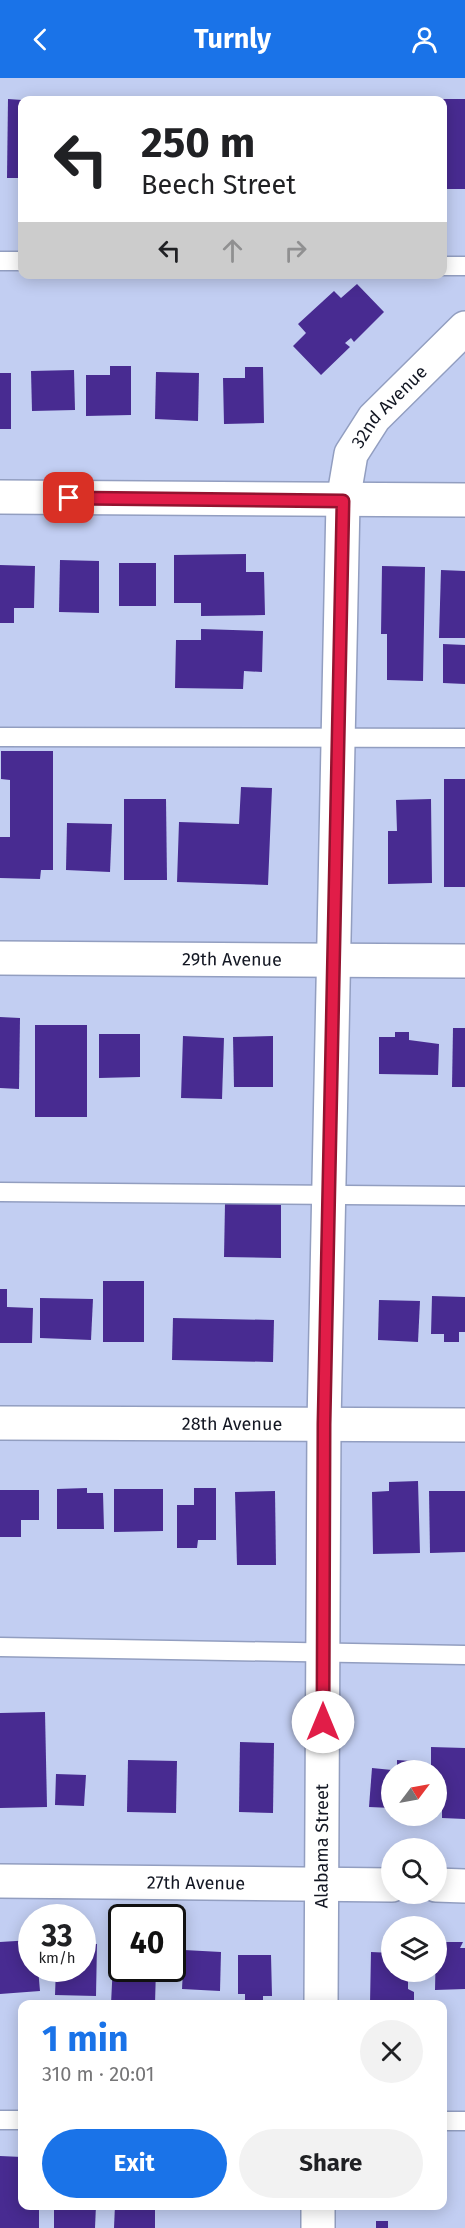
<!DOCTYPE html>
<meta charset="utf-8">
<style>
:root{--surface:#fff;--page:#f2f2f2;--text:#202124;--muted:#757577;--accent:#1a73e8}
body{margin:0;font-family:"Fira Sans",sans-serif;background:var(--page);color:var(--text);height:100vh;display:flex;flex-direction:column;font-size:22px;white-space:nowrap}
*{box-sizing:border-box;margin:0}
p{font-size:20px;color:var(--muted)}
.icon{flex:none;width:33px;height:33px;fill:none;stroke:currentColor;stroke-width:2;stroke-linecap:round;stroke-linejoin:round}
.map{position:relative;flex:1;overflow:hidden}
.sheet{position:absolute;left:18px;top:1922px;width:429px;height:210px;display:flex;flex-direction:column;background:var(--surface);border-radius:12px;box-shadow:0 3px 15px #0003}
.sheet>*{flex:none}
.guide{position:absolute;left:18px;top:18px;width:429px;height:183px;border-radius:12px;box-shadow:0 3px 15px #0003;background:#fff;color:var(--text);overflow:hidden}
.needle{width:39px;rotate:58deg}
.buttons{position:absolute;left:381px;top:1682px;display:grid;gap:12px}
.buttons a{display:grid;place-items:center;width:66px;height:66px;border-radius:50%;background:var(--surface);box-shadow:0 3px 15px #0003;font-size:30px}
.speed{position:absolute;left:18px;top:1826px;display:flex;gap:12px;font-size:30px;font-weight:700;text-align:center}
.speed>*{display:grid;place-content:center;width:78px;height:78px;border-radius:50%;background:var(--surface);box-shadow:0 3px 15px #0003;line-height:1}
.speed small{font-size:15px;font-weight:400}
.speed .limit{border:3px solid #111;border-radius:9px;background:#fff;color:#111}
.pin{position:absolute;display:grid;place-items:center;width:51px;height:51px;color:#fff;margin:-26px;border-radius:12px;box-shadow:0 3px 9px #0006}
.me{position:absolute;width:66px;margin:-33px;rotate:0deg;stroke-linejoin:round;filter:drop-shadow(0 0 4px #0008)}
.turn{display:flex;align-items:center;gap:21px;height:126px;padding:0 24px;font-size:27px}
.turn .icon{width:78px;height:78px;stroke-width:2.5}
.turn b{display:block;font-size:42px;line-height:51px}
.lanes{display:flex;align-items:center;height:57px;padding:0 24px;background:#0003;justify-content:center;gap:30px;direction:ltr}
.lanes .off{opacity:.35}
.round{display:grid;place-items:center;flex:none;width:63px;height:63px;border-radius:32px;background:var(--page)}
.overview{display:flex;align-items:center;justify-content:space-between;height:102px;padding:0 24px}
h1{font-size:36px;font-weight:700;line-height:45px;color:var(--accent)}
.primary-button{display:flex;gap:12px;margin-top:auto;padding:12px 24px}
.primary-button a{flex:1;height:69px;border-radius:36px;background:var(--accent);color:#fff;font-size:24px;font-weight:700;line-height:69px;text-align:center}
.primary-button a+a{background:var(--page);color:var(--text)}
header{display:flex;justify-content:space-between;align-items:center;height:78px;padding:0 24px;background:var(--accent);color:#fff;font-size:27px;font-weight:700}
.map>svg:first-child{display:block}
.building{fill:#482b91}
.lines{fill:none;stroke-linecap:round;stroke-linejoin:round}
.lane-casing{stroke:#929ec0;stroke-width:21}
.street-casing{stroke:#929ec0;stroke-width:36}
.secondary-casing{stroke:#929ec0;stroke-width:36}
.lane{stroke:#fff;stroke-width:18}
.street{stroke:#fff;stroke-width:33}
.secondary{stroke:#fff;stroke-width:33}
.route-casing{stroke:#92132f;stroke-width:15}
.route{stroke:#e11d48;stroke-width:10}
.labels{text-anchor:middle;stroke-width:6;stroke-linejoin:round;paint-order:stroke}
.street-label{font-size:18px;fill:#121622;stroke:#eaf0fe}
</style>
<header><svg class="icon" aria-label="back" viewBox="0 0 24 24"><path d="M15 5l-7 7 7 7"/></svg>Turnly<svg class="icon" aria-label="person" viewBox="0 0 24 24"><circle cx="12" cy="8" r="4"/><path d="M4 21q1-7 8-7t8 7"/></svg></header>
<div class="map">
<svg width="465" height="2150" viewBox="0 0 465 2150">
<rect width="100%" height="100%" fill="#c2cef2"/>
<g class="building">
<polygon points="8,21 22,22 22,100 7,100"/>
<rect x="442" y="21" width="23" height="90"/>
<polygon points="357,206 384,234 354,264 351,260 345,265 350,269 321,297 293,268 306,255 298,246 334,213 341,220"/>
<polygon points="110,288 131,288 131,337 86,338 86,297 110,297"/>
<polygon points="245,289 263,289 264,345 224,346 223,300 245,300"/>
<polygon points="74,292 75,332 32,333 31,293"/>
<polygon points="156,294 199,295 198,343 155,341"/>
<rect x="0" y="295" width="11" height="56"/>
<polygon points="246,476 246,494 264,494 265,537 201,538 201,525 174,525 174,477"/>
<polygon points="60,482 99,483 99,535 59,534"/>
<rect x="119" y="485" width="37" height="43"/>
<polygon points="0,487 35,488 34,530 14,530 14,545 0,545"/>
<polygon points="382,488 425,489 423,603 387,602 387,556 381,556"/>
<polygon points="441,492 465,493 465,560 439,560"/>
<polygon points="201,551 263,553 262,594 244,593 243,611 175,610 176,562 201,562"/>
<polygon points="443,566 465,567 465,606 443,605"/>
<polygon points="1,673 53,673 53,792 41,792 40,801 0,800 0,759 10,759 10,702 1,701"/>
<rect x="444" y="701" width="21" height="108"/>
<polygon points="241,709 272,710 268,807 177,804 179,744 239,746"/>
<polygon points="124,721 166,721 167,802 124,802"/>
<polygon points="431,721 432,805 388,806 388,753 397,753 396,722"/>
<polygon points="67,745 112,746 110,794 66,792"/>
<polygon points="0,939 20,940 19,1011 0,1010"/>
<rect x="35" y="947" width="52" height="92"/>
<polygon points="453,950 465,950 465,1009 452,1009"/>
<polygon points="395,954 409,954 409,962 439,966 438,997 379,996 379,959 395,959"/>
<polygon points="99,956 140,956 140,999 99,1000"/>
<polygon points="183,958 224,960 222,1021 181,1020"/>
<polygon points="273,958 273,1009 234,1009 233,959"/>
<polygon points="225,1126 281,1126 281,1180 224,1179"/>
<rect x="103" y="1203" width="41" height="61"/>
<polygon points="0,1211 7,1211 7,1229 33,1230 32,1265 0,1265"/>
<polygon points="432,1218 465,1219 465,1254 459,1254 459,1264 444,1264 444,1256 431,1256"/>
<polygon points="40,1220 93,1221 91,1262 40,1260"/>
<polygon points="379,1222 420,1223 418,1264 378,1262"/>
<polygon points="173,1240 274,1242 273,1284 172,1282"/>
<polygon points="418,1403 420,1475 373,1476 372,1414 389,1413 389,1404"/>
<polygon points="87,1410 87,1415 103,1415 104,1451 57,1451 57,1411"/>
<polygon points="194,1410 216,1410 216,1462 198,1462 197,1470 177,1470 177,1427 194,1427"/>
<polygon points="114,1411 163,1411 163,1453 114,1454"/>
<polygon points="0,1412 39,1412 39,1442 21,1442 21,1459 0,1459"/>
<polygon points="275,1413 276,1487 237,1487 235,1414"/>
<polygon points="429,1413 465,1413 465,1474 430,1475"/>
<polygon points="45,1634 47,1729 0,1730 0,1635"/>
<polygon points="240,1664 274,1665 273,1735 239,1734"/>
<polygon points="431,1669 465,1670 465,1741 442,1740 442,1730 436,1730 436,1692 431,1692"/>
<polygon points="128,1682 177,1683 176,1735 127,1734"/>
<polygon points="397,1682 411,1683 411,1692 397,1692"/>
<polygon points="372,1690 392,1692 392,1730 369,1729"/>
<polygon points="56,1696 86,1697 84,1728 55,1727"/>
<polygon points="32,1862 32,1890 38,1890 40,1913 0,1916 0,1864"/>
<polygon points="436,1864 463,1864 460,1870 465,1870 465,1911 435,1912"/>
<polygon points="82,1865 97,1866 96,1918 55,1917 56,1890 82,1890"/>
<polygon points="114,1865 122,1865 122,1890 156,1890 155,1926 111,1926"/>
<polygon points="184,1872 221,1874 220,1913 182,1911"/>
<polygon points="371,1874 392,1875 392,1893 408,1893 408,1911 414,1914 414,1926 370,1926"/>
<polygon points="238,1877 271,1877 272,1918 263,1918 263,1926 245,1926 245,1916 238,1916"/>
<polygon points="0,2078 22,2079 22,2127 39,2127 39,2150 0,2150"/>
<polygon points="54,2127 96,2127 95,2150 54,2150"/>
<polygon points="115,2127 155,2127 155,2150 114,2150"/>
<rect x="376" y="2143" width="12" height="7"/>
</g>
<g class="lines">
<g class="lane-casing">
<g id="lane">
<polyline points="0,183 22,183"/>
<polyline points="442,188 465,188"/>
<polyline points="0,659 465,660"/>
<polyline points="0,1114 465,1118"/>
<polyline points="0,1569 465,1577"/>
<polyline points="0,2042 22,2042"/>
<polyline points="442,2043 465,2043"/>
</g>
</g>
<g class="street-casing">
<g id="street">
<polyline points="0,419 465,422"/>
<path id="s1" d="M0,880L465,883"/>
<path id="s2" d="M0,1345L465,1347"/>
<path id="s3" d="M0,1803L392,1807"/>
<polyline points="436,1807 465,1808"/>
</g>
</g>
<g class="secondary-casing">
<g id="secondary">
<path id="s4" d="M321,1926L324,1346L343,423L351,376L374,340L465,250"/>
<polyline points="318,2150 318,2127"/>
</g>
</g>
<use href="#lane" class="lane"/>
<use href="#street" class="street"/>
<use href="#secondary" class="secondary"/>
</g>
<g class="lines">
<g class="route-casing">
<polyline id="route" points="69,420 343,423 324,1346 323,1644"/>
</g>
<use href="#route" class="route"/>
</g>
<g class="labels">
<g class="street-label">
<text dy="6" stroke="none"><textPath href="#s4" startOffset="1612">32nd Avenue</textPath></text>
<text dy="6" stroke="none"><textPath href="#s1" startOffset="232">29th Avenue</textPath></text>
<text dy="6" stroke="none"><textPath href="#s2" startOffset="232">28th Avenue</textPath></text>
<text dy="6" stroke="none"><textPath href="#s4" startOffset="158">Alabama Street</textPath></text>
<text dy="6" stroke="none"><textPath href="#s3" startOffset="196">27th Avenue</textPath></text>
</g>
</g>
</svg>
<div class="buttons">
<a><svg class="needle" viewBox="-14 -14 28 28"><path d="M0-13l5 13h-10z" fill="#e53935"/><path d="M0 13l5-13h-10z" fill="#757577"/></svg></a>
<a><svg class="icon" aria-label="search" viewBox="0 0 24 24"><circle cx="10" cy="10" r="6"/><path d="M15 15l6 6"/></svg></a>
<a><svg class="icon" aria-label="layers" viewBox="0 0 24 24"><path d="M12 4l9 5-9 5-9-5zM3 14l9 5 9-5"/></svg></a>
</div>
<div class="speed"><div>33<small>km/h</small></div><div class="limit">40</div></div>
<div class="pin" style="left:69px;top:420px;background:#d93025"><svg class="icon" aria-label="arrive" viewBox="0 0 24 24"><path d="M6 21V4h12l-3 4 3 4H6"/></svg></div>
<svg class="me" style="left:323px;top:1644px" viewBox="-20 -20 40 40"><circle r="19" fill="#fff"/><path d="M0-13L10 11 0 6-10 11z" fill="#e11d48"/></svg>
<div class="guide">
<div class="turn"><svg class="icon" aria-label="left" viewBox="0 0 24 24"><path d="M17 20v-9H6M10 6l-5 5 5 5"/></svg><div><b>250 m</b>Beech Street</div></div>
<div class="lanes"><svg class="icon" aria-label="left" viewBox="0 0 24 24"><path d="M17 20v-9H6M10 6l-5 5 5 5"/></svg><svg class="icon off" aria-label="ahead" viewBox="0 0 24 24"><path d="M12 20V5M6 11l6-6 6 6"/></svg><svg class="icon off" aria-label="right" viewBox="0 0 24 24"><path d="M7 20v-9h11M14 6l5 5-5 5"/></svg></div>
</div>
<section class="sheet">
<div class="overview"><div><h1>1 min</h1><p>310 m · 20:01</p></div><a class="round"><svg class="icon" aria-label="close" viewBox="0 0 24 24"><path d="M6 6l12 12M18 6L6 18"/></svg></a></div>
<div class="primary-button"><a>Exit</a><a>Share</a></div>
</section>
</div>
